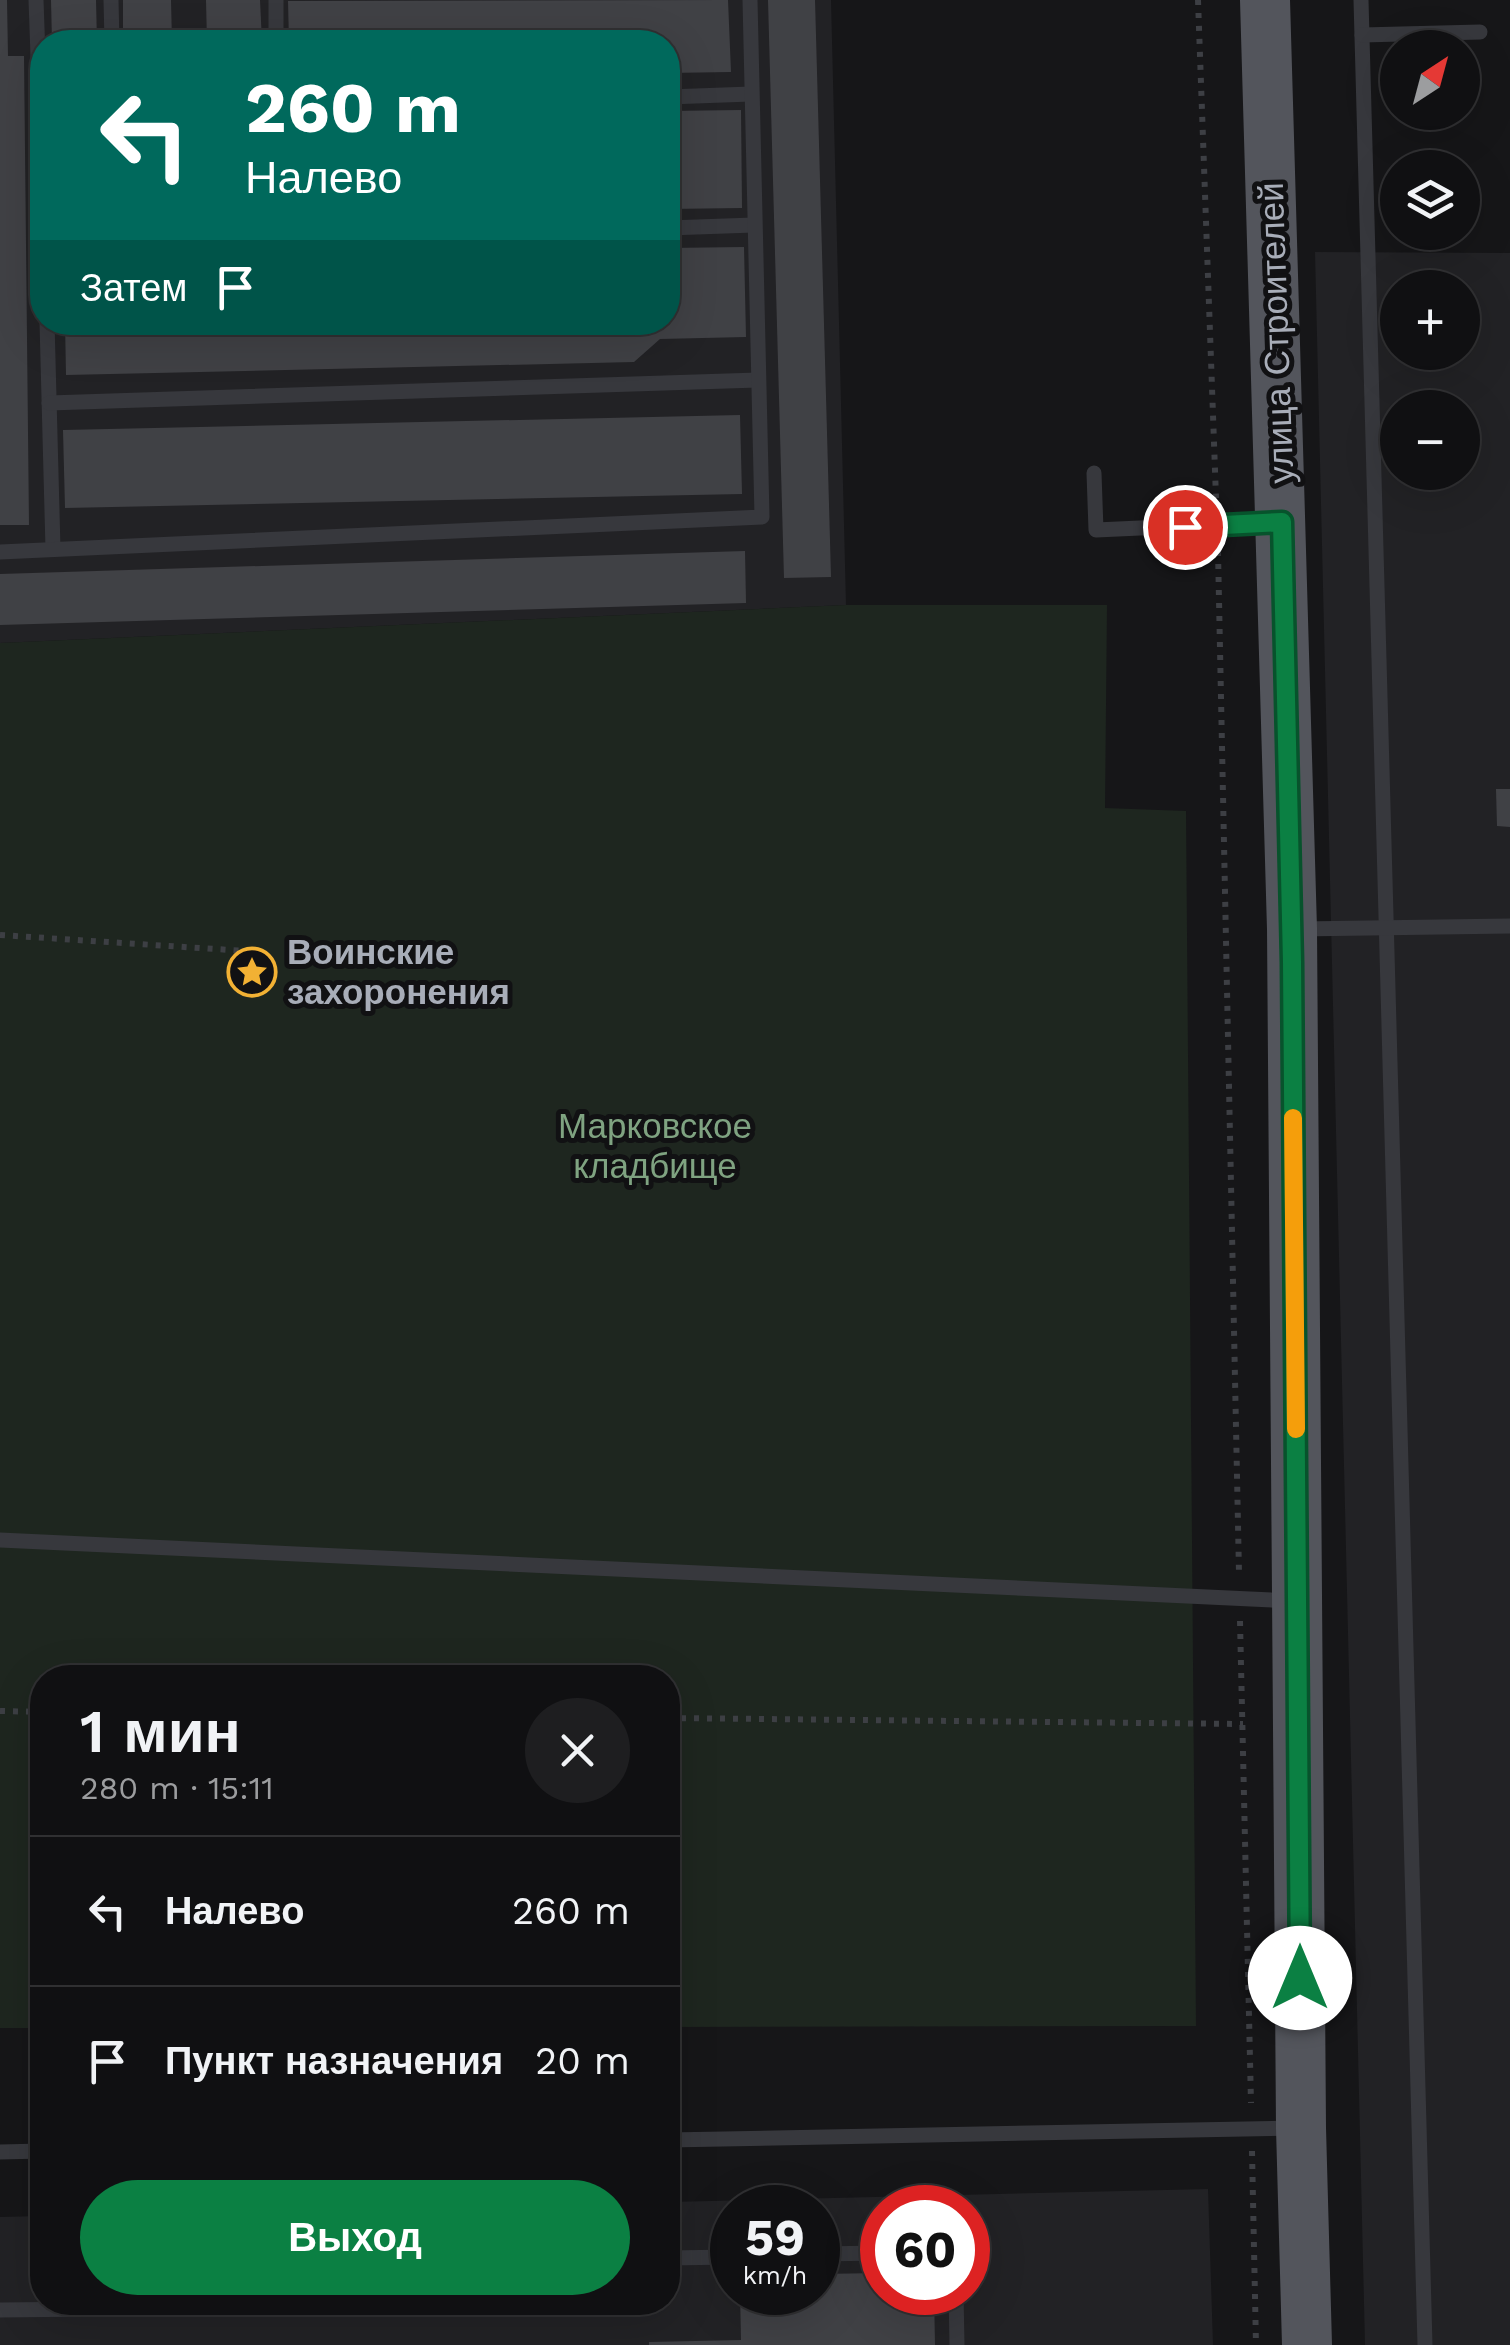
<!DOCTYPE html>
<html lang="ru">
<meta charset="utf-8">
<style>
:root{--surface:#101012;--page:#1e1e20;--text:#f1f3f6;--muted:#9c9d9f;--line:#303032;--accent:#0b8043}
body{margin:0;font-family:"Work Sans",sans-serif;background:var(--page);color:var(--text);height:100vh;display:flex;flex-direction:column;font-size:38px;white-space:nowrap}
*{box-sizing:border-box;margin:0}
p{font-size:32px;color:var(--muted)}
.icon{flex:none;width:55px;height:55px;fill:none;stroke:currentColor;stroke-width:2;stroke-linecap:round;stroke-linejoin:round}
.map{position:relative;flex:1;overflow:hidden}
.details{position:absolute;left:30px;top:1665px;width:650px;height:650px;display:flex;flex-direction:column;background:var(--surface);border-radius:40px;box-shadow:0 10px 40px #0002,0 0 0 2px var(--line)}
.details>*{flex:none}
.guide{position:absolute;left:30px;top:30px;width:650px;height:305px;border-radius:40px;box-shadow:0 10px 40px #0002,0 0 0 2px var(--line);background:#00695c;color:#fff;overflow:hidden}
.needle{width:65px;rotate:36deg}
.tools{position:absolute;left:1380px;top:30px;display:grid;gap:20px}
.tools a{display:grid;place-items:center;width:100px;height:100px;border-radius:50%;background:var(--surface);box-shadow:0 10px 40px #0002,0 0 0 2px var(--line);font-size:50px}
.speed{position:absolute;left:710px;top:2185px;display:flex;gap:20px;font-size:50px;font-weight:700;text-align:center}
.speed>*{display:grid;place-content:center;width:130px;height:130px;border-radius:50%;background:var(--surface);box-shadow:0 10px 40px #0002,0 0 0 2px var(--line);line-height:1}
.speed small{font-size:25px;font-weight:400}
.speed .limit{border:15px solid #d22;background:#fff;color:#111}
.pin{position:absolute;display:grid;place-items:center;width:85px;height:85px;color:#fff;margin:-42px;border:5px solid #fff;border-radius:50%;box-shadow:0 2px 10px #0007}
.me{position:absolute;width:110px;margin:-55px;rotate:0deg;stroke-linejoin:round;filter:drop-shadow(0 0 8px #0008)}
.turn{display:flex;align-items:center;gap:35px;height:210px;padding:0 50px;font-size:45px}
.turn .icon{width:130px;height:130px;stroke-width:2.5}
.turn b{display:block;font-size:70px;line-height:85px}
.then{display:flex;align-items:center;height:95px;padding:0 50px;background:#0003;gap:20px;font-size:38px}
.round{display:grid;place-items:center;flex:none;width:105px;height:105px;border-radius:52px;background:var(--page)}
.overview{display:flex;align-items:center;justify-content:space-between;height:170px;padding:0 50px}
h1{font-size:60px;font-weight:600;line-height:75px}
.primary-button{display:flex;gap:20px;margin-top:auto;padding:20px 50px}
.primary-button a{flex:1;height:115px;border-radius:60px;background:var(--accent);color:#fff;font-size:40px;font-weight:600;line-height:115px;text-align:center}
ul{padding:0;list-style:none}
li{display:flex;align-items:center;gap:30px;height:150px;padding:0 50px;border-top:2px solid var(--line)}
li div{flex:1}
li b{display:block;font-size:38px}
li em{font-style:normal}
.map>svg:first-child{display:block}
.built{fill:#222225;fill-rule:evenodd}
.green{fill:#1e261f}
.building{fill:#404145}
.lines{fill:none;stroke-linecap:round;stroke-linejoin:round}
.path{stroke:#3d3f44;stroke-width:6;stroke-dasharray:5 8;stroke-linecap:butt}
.lane{stroke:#37383d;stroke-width:15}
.primary{stroke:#53555c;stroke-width:50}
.route-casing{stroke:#07532c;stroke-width:25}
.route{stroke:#0b8043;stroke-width:18}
.slow{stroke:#f59e0b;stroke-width:18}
.labels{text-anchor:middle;stroke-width:10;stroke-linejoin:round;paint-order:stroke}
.street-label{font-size:35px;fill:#a8adb8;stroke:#111113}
.poi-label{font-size:35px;font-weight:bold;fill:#a8adb8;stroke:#111113;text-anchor:start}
.park-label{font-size:35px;fill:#7fa381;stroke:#111113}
</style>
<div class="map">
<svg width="1510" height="2345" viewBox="0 0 1510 2345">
<rect width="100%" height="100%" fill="#161618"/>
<g class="built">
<path d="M0,0H831L846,605L0,643ZM42,42H668V322H42Z"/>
<path d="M1315,252L1510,253V2345H1365ZM1398,288H1462V352H1398ZM1398,408H1462V472H1398Z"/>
<path d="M1208,2189L1213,2345H0V2217L42,2216V2302H668V2202ZM732,2208H818V2292H732ZM882,2208H968V2292H882Z"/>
</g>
<polygon class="green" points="846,605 1107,605 1105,808 1186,811 1196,2026 668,2027 668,1678 42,1678 42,2028 0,2028 0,643"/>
<g class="building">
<polygon points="0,0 7,0 8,56 24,56 29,525 0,525"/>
<polygon points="51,0 96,0 97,42 52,42"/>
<polygon points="123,0 171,0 172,42 123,42"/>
<polygon points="206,0 260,0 262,42 207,42"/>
<polygon points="728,0 731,72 668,73 668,42 289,42 288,1"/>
<polygon points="768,0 815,0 831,577 784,578"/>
<polygon points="741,110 742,208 668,209 668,111"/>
<polygon points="744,247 746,337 660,339 634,362 66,375 65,322 668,322 668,248"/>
<polygon points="740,415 742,494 65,508 63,430"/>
<polygon points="745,551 746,603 0,625 0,574"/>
<polygon points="1496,789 1510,789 1510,827 1497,826"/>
<polygon points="882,2273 882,2292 934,2292 935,2345 649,2345 649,2342 741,2340 740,2292 818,2292 818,2274"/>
</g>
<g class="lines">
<g class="path">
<polyline points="1198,0 1216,498"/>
<polyline points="1218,551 1239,1573"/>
<polyline points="0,935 261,952"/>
<polyline points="1240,1621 1251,2103"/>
<polyline points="0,1711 42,1712"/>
<polyline points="668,1718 1243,1724"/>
<polyline points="1252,2151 1256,2345"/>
</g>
<g class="lane">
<polyline points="36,0 42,169"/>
<polyline points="111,0 112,42"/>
<polyline points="1361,0 1425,2345"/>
<polyline points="1362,35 1480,32"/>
<polyline points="276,42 276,0"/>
<polyline points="668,97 751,94"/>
<polyline points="668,228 754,225"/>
<polyline points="47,322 53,549"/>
<polyline points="49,403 758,380"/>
<polyline points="1094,473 1096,530 1273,522"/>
<polyline points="0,552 762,517 750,0"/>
<polyline points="1299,929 1510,926"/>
<polyline points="0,1540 1293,1601"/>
<polyline points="668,2140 1297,2128"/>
<polyline points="0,2152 42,2151"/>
<polyline points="818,2254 882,2253"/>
<polyline points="668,2258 732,2257"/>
<polyline points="956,2292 957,2345"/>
<polyline points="0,2310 92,2309 107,2302"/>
</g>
<polyline class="primary" points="1265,0 1292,929 1301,2128 1307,2345"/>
</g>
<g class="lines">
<g class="route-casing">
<polyline id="route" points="1185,527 1282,522 1292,962 1300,1978"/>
</g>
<use href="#route" class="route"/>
<polyline class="slow" points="1293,1118 1296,1429"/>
</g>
<defs>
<g id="sight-ring" transform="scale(2.5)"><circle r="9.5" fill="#111113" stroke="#f2b134" stroke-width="1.5"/><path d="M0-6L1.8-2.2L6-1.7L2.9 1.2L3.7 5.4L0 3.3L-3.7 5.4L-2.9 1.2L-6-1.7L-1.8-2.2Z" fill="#f2b134"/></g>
</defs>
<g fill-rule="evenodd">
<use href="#sight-ring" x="252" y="972"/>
</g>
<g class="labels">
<g class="street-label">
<text transform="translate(1276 333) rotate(-92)" y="12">улица Строителей</text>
</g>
<g class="poi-label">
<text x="287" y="964">Воинские<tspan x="287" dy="40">захоронения</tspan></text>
</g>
<g class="park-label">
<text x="655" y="1138">Марковское<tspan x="655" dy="40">кладбище</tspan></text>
</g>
</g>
</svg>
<div class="tools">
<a><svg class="needle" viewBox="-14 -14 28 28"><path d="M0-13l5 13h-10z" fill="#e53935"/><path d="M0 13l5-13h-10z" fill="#9c9d9f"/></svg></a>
<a><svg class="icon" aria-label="layers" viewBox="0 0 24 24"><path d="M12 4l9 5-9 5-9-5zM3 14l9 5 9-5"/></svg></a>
<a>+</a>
<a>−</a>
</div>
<div class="speed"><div>59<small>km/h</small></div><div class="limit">60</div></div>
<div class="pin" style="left:1185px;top:527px;background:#d93025"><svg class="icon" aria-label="arrive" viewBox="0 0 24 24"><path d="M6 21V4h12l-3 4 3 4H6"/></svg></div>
<svg class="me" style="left:1300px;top:1978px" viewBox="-20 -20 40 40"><circle r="19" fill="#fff"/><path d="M0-13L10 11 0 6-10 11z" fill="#0b8043"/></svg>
<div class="guide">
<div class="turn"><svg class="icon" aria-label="left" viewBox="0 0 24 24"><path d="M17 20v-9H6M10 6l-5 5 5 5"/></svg><div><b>260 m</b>Налево</div></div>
<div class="then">Затем<svg class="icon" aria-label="arrive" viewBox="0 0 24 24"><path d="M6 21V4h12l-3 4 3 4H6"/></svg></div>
</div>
<section class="details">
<div class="overview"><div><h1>1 мин</h1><p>280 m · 15:11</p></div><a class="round"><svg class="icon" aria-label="close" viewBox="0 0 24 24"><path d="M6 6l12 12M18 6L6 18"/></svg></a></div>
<ul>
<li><svg class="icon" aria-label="left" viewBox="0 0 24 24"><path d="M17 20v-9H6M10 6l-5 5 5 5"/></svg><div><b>Налево</b></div><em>260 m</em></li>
<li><svg class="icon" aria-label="arrive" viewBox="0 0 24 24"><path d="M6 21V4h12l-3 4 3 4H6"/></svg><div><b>Пункт назначения</b></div><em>20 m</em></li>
</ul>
<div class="primary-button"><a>Выход</a></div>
</section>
</div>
